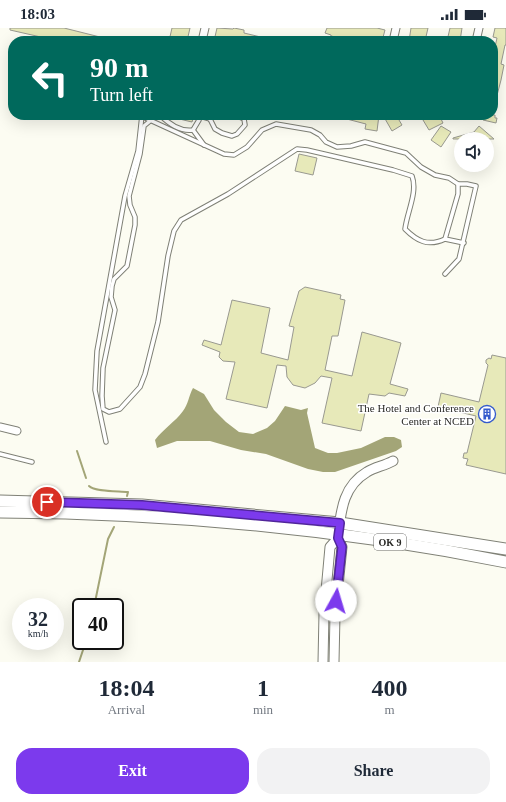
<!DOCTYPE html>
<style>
:root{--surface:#fff;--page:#f2f2f3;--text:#1f2937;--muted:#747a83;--accent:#7c3aed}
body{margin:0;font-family:"Times New Roman",serif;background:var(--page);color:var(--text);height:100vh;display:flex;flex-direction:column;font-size:15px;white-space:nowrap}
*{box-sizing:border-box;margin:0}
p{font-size:13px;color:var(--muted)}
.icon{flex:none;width:22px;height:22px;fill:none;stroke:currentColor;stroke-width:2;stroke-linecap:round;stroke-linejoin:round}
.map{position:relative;height:634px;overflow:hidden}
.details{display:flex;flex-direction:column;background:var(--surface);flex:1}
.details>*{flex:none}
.guide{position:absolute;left:8px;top:8px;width:490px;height:84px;border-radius:16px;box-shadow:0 4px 16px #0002;background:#00695c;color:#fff;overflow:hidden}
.tools{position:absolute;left:454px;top:104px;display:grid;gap:8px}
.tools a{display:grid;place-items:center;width:40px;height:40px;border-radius:50%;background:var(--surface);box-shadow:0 4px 16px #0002;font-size:20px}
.speed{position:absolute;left:12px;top:570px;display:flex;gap:8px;font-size:20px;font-weight:700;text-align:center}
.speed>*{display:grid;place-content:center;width:52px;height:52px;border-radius:50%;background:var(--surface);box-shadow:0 4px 16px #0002;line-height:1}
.speed small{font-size:10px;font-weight:400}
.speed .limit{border:2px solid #111;border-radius:6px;background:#fff;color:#111}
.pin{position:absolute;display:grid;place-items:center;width:34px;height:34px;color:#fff;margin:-17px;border:2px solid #fff;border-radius:50%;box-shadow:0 1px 4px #0007}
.me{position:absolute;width:44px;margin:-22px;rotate:6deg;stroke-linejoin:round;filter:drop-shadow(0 0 3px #0008)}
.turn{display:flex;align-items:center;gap:14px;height:84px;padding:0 16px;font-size:18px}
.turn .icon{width:52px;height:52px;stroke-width:2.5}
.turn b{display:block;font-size:28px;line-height:34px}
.eta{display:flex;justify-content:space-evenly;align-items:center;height:68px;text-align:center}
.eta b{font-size:24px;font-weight:800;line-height:28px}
.primary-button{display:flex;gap:8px;margin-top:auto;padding:8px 16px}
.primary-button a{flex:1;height:46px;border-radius:16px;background:var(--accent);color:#fff;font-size:16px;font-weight:800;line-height:46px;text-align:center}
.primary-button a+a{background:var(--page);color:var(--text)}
.status{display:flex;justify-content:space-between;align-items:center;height:28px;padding:0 20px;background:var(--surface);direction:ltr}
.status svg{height:11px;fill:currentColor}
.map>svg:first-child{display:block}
.water{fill:#a3a577}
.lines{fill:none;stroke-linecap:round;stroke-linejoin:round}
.stream{stroke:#a3a577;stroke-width:2}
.building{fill:#e7e9b9;stroke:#999990}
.service-casing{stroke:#7f8076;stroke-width:5.5}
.minor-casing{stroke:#7f8076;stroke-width:9}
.tertiary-casing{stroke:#7f8076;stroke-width:11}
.trunk-casing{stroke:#7f8076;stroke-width:13}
.service{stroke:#fff;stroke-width:3.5}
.minor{stroke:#fff;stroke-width:7}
.tertiary{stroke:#fff;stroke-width:9}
.trunk{stroke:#fff;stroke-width:11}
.route-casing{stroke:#51269a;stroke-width:10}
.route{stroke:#7c3aed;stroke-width:7}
.labels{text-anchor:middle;stroke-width:3;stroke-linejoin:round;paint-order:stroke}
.shield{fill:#fff;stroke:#696967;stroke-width:1}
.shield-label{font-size:10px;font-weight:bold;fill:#292926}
.poi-label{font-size:11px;fill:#292926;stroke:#fff;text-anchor:end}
</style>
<div class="status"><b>18:03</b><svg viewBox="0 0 49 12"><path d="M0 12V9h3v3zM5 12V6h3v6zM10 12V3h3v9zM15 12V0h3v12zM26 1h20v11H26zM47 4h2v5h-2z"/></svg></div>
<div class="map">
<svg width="506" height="634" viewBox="0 0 506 634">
<rect width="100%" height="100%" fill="#fcfcf2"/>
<path class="water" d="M193,360L204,366L214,382L226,394L239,404L253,406L267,400L275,393L285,378L301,382L308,380L307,385L315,420L328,425H337L361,420L385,409H394L401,412L402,419L396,423L335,444H323L308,441L266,426L241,422L210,413H177L157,420L155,412C163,401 175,394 183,383C188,377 189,367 193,360Z"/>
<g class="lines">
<g class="stream">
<polyline points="77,423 86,450"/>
<path d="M89,458C95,464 118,463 128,464L127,468"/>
<polyline points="94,579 108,511 114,499"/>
<polyline points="79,634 86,613"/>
</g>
</g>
<g class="building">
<polygon points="10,0 64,0 108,11 108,13 54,13 54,12 10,2"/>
<polygon points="172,0 190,0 187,13 169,13"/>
<polygon points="217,0 233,1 234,0 244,2 244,5 269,11 269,13 214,13"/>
<polygon points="327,0 377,0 385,2 382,13 353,13 331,8 331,7 325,5"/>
<polygon points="411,0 428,0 425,13 409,13"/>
<polygon points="450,0 462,0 460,13 447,13"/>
<polygon points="495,0 506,0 506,17 505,17 501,36 504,37 501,52 495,75 493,74 493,19 495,19 497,10 493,9"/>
<polygon points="171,87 194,87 192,94 171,89"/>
<polygon points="339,87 379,87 377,103 365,101 366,96 339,89"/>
<polygon points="387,87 396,87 402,97 392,103 384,89"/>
<polygon points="432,87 435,87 436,90 440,89 443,95 429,102 423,92"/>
<polygon points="484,87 495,87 495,90 497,90 496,95 483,92"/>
<polygon points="441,98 451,104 441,119 431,112"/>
<polygon points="479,98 494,111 453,111 453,110 474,104"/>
<polygon points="299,126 317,130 313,147 295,143"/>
<polygon points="305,259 341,267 340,271 345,272 338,308 332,308 325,342 352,348 362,304 401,315 390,356 408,361 405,368 389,365 385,368 369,366 361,403 322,395 332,350 321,348 315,355 305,360 293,357 287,349 286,338 277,337 267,380 226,371 235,334 223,333 219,329 220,324 202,317 204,312 221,317 232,272 270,280 261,325 288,332 294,299 289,298 299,263"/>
<polygon points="492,327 506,330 506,446 466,437 468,431 463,430 464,425 467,425 476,388 438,379 441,365 479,374 488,337 486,335 486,332 489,330 491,331"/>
</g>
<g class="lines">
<g class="service-casing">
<g id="service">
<path d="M160,87C169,96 180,104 193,102L199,92L200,87"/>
<polyline points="141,88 224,126 234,127 247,119 262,102 276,96 311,102 320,107 326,114 337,119 351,118 365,114 406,125 421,139 435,147 449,150 458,156 467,156 476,158 459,231 445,246"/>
<polyline points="200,88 210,91 216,87"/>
<polyline points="210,91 215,101 222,105 232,108 237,106 245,97 244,91 235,87"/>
<path d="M150,93L144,98L140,126L129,168L130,177L135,189V197L127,238L114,251L112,258L111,269L115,282L103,340L102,368L103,381L109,384L120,381L140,359L145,346L158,294L168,228L174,203L181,192L228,166L297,121L307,122L393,142L412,148C418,164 407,184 405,201C417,213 428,219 445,211"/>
<polyline points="193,102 204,117"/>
<polyline points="458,156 458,166 445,211 464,215"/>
<polyline points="106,414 95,362 97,323 125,168 138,123 142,87"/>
<polyline points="0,426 32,434"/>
</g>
</g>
<g class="minor-casing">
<g id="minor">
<polyline points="202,13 205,0"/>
<polyline points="393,13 396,0"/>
<polyline points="476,13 479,0"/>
<polyline points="0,399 17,403"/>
</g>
</g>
<g class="tertiary-casing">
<g id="tertiary">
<polyline points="323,634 324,585 330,519 338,510"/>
<path d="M334,634L335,587L342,519L338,510V507C341,483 343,458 367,444C375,439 384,438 393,433"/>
</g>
</g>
<g class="trunk-casing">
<g id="trunk">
<polyline points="0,473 142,477 340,495 506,521"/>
<path d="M0,484C168,485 342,501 506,534"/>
</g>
</g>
<use href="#service" class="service"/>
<use href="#minor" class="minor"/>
<use href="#tertiary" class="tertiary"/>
<use href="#trunk" class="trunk"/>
</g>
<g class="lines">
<g class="route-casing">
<polyline id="route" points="47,474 142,477 340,495 338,510 342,519 336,573"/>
</g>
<use href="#route" class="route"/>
</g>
<defs>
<g id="building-ring" transform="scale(0.9)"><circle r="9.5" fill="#fff" stroke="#355bcc" stroke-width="1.5"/><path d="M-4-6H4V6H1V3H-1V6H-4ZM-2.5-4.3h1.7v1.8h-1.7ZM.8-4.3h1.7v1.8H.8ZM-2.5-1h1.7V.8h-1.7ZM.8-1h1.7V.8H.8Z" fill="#355bcc"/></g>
</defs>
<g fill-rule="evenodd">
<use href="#building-ring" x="487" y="386"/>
</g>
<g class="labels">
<rect class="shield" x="374" y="506" width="32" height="16" rx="3"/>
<g class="shield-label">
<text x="390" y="518">OK 9</text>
</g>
<g class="poi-label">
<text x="474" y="384">The Hotel and Conference<tspan x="474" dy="13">Center at NCED</tspan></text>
</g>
</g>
</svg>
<div class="tools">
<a><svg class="icon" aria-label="sound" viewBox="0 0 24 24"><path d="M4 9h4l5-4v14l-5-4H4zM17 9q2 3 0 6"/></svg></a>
</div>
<div class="speed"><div>32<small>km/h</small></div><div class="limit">40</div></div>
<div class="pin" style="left:47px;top:474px;background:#d93025"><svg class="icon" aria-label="arrive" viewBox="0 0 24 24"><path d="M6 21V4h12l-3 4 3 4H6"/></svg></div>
<svg class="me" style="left:336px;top:573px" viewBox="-20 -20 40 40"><circle r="19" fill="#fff"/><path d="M0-13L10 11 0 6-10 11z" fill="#7c3aed"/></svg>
<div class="guide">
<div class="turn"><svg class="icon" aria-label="left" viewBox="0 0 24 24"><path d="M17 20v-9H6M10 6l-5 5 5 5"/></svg><div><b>90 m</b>Turn left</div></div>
</div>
</div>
<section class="details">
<div class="eta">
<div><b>18:04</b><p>Arrival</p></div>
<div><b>1</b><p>min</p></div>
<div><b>400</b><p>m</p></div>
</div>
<div class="primary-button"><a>Exit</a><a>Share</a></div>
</section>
